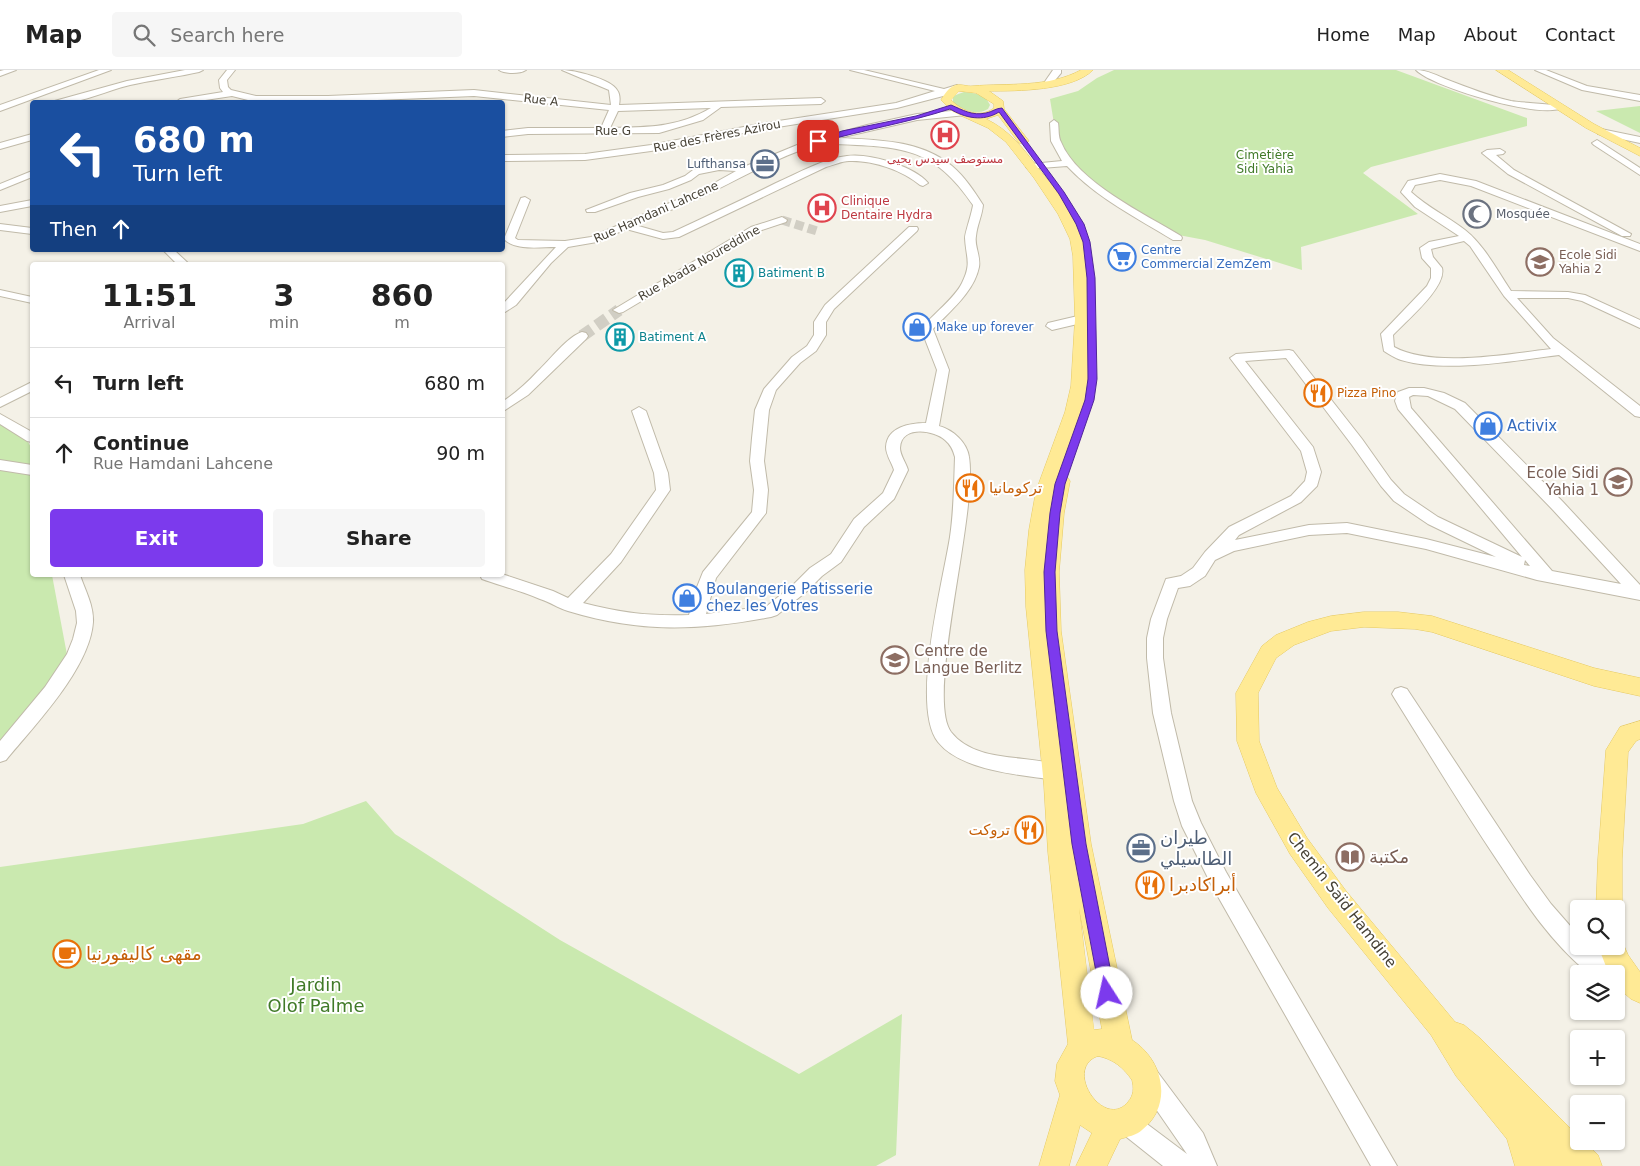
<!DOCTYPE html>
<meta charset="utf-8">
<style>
:root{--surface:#fff;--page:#f6f6f6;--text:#222;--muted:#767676;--line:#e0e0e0;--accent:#7c3aed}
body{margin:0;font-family:"DejaVu Sans",Vazirmatn,sans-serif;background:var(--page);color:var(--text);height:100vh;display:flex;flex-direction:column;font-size:19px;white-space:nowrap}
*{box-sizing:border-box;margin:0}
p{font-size:16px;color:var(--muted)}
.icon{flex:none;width:28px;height:28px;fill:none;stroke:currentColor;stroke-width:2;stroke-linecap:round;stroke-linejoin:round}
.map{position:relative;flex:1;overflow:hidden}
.sheet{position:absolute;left:30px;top:192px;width:475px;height:315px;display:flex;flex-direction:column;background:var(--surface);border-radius:5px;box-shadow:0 1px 4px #0004}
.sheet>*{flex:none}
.hud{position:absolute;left:30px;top:30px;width:475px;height:152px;border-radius:5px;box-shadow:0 1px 4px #0004;background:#1a4fa0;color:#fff;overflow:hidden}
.buttons{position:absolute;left:1570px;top:830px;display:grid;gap:10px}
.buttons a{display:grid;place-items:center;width:55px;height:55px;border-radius:5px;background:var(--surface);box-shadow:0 1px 4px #0004;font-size:25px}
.pin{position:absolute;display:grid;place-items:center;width:42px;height:42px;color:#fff;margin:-21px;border-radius:10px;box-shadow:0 2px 8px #0006}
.me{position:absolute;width:55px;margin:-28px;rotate:350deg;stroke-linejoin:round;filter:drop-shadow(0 0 4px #0008)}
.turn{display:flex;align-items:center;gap:18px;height:105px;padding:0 20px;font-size:22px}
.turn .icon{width:65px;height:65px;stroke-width:2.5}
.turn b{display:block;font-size:35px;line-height:42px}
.then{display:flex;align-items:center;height:48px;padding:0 20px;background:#0003;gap:10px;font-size:19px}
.eta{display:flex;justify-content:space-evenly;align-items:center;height:85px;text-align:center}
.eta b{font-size:30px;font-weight:700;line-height:35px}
.primary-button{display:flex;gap:10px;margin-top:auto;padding:10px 20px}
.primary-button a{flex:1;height:58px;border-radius:5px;background:var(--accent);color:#fff;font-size:20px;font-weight:700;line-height:58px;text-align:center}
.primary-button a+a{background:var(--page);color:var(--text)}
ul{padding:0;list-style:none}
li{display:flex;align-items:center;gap:15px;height:70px;padding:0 20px;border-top:1px solid var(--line)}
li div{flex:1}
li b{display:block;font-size:19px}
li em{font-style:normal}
header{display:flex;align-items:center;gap:30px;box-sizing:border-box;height:70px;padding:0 25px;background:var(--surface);border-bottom:1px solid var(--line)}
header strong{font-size:24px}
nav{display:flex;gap:28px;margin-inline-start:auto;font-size:18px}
.search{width:350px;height:45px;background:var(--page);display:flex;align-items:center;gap:12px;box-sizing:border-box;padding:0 18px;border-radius:5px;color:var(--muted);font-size:19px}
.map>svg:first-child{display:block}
.green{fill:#cae9af}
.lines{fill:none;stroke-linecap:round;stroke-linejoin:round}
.minor-tunnel-far1{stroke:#d1cec4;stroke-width:9;stroke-dasharray:9 4.5;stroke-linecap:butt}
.minor-tunnel{stroke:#d1cec4;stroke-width:12;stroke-dasharray:12 6;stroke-linecap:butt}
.minor-casing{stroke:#c0baa9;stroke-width:2}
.major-casing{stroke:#e6ca63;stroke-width:1}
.minor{fill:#fff;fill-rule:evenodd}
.major{fill:#ffea95;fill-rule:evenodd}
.route{fill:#7c3aed;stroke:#51269a}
.labels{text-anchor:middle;stroke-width:4;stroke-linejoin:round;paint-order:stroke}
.far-street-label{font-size:12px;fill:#474236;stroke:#fff}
.far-park-label{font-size:12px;fill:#407a28;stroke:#fff}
.far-health-label{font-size:12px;fill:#be3a42;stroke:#fff}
.far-service-label{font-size:12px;fill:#4e5e75;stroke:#fff;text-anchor:end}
.far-worship-label{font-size:12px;fill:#5b616d;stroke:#fff;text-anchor:start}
.far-shop-label{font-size:12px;fill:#366cbe;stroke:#fff;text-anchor:start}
.far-education-label{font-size:12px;fill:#785e54;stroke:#fff;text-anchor:start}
.far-culture-label{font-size:12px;fill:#0d838f;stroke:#fff;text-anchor:start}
.far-food-label{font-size:12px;fill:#c56008;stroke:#fff;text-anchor:start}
.shop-label{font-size:15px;fill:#366cbe;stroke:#fff;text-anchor:start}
.education-label{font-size:15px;fill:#785e54;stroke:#fff;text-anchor:end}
.food-label{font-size:15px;fill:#c56008;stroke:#fff;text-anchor:start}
.street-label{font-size:15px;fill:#474236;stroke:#fff}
.near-service-label{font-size:18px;fill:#4e5e75;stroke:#fff;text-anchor:start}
.near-education-label{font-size:18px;fill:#785e54;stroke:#fff;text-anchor:start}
.near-food-label{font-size:18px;fill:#c56008;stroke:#fff;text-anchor:start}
.near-park-label{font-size:18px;fill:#407a28;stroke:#fff}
</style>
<header>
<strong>Map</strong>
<div class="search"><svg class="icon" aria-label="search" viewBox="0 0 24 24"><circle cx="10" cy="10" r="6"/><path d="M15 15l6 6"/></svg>Search here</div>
<nav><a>Home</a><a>Map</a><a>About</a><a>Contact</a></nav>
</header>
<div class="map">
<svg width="1640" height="1096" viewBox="0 0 1640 1096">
<rect width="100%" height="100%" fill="#f4f1e7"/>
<g class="green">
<polygon points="1114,0 1396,0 1527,48 1527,56 1371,97 1363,103 1418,144 1301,177 1302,200 1205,170 1173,164 1105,120 1074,95 1056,66 1050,29 1078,21 1097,8"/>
<path d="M964,22C975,23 985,24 990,35L988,39C975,46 965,40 953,33V26Z"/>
<polygon points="1640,36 1640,63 1596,41"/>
<polygon points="0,353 24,365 32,379 32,505 52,505 68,590 0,675"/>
<polygon points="366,731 395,764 560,870 799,1004 902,944 896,1085 876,1096 0,1096 0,797 303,754"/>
</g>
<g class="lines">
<polyline class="minor-tunnel-far1" points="782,150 817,161"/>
<polyline class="minor-tunnel" points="582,266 619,240"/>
<g class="minor-casing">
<g id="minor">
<polygon points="4,0 16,0 0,6 0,1"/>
<polygon points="99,0 111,0 0,41 0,35"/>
<path d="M185,0H203L199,2C176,7 153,10 130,15C104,21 78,36 51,32L127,11Z"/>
<path d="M227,0H235L227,10L228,17L231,20L256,26H328L474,20L611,35L609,20L562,0C574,0 611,9 617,20C620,24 620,30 619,35L821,28L825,31L821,34L721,37L703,50L659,63L528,64L502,67V61L528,58H601L609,40L474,26L328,32H256L232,26L192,32H176L180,29L223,22L220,18L219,10ZM711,38C676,58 649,57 610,58L618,41Z"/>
<path d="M499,0H526C520,4 505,4 499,0Z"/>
<polygon points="850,0 864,0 944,19 957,15 961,18 947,25 897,38 759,60 651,81 585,90 502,91 502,85 585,84 651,75 759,54 896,33 935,21"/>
<polygon points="1053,0 1061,0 1061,3 1051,15 1045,15 1044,13"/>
<path d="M1416,0C1427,0 1438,6 1448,10C1469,18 1489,26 1511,31C1521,33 1559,34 1563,37C1545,51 1432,17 1416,0Z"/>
<polygon points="1535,0 1546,0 1587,16 1640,25 1640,31 1582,20"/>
<path d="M963,40L966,41V45L917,50L839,68C878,70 921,70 952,96C965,107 974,121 983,135C982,146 977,155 976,166C974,176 981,186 979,197C974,222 950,241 933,259L949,300L939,356C953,360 967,372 969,387C978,444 925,627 951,662C976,694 1028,684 1062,696L1064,702L1062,708L1055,710C1021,705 961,701 938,672C910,636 943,512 950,467C954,440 954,414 955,387C953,380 951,375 945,370C934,360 901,355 900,378C900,385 906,393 908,400L894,429L864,457L841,492L822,506L806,522L777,545L771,547C698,561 640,563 568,541C558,538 550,532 540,529C521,521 502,516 482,509L480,505L502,504L553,521L568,528L611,484L656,420L654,403L632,341L639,337L646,341L668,403L670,420L621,492L583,533C621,543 649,546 689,545L695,522L703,502L752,442L754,420L750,391L752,368L755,340L764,319L792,287L807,276L814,265V252L825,235L909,157H917L918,159L917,161L834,239L826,252V265L816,281L800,293L776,320L769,340L764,391L768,420L766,443L716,508L706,544L767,536L794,514L810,498L831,484L854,449L883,423L894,400C892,393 886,385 886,377C887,357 910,353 926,353L937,300L921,259C932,245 955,228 962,213C972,193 966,188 965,168C965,163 972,143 973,135C933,76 901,77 834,74L829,71C789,82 753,101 716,120C690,133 662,143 635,155L663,163L673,162C707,146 742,130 776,113C799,103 822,89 847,86C869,83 914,96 928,113L923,116L920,115C902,100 873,90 849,91C842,91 834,95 826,97L679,167L663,169L626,159L597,172L568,177L551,193L516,235L502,244V235L556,177C540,177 515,181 504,169L521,128L525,127L530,130L515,168L518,170L565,171L591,167L709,116L736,101L719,100L699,104L691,110L669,119L638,127L595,142H587L586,140L630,123L663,115L685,106L693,100L719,94L746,96L802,73L867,55L917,44Z"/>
<path d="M1054,50L1058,53C1059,59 1058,67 1061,72C1077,112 1145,144 1181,166L1182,168L1181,170H1173C1137,148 1097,128 1067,96L1028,99L1026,97L1031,94L1062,91L1051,71L1050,53Z"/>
<polygon points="1601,59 1640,67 1640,73 1598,64 1598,60"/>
<polygon points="32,64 32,70 0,79 0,73"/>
<polygon points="1597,70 1640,98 1640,105 1594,75 1592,73"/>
<polygon points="1500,79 1505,82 1503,84 1496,85 1514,100 1631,164 1630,166 1622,166 1508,104 1482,83 1487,80"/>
<polygon points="32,101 32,107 0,120 0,114"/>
<path d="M1440,104L1476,111L1640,174V181L1471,116L1440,110L1415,115L1411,122C1427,137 1447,146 1465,160C1484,175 1497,200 1511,221L1568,222L1585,225L1640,250V258L1582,231L1568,228H1517L1553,268L1640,336V347L1635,346L1559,285C1513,291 1445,303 1401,290C1395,288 1389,284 1384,281L1381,264L1427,216L1431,208V198L1422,188L1420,178L1429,172L1459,166L1415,137L1401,122L1408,111ZM1464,171L1470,176L1504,226L1551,279C1508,284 1432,298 1394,277L1393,265C1406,251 1447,217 1442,198L1433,187L1431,179Z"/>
<polygon points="32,130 32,136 0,142 0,136"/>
<polygon points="782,147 787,150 786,152 759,161 623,242 619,243 613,240 751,157"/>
<polygon points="0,154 32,158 32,164 0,160"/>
<polygon points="163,180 174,180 190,195 178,195"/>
<polygon points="0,220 32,227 32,233 0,226"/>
<polygon points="1082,245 1086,246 1088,249 1086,252 1052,260 1046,256 1048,253"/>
<path d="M582,262L586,263L588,266L586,269L528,325L502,342V332C516,323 527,313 538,301C549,291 568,266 582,262Z"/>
<path d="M1289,280L1293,281L1362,369L1391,410L1404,424L1438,447L1522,487L1398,339L1395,331L1398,322L1409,318H1424L1444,323L1465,333L1563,432L1640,515V530L1537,510L1426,479L1347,463L1309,465L1234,481L1215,490L1205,506L1190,516L1178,518L1167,549L1163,568V588L1171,643L1192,731L1201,753L1226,802L1397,1096H1371L1212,816L1182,756L1174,731L1153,643L1147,588V568L1151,549L1166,509L1181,506L1193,498L1205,482L1229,457L1291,426L1305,411L1307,402L1301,381L1230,288L1236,284ZM1286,288L1352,375L1381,416L1394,431L1428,454L1496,487L1426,469L1347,453L1309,455L1235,470L1239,465L1301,432L1317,416L1321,402L1313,377L1245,291ZM1413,325L1428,326L1455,339L1553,440L1621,514L1552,501L1411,338L1409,327ZM1525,490L1530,496L1524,495Z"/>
<polygon points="32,312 32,321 0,337 0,328"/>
<polygon points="0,344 32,362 32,372 27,371 0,354"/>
<polygon points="0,390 32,395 32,405 0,400"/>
<path d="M64,505H80C85,520 94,536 93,552C90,598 35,655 6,690L0,692V671L45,617L67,584L73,569L77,553L76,541Z"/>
<path d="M1401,617L1407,619L1530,805L1551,834L1579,866V876H1589L1617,896L1620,904L1617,912L1616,904H1590L1586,901C1550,871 1526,834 1501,796C1464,741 1430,685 1395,629L1392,624L1395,619Z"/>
<polygon points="1148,996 1156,1000 1203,1063 1217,1096 1163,1096 1119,1061 1115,1053 1119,1045 1127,1041 1135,1045 1187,1084 1140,1016 1136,1008 1140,1000"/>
</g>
</g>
<g class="major-casing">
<g id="major">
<path d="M1081,0H1093C1072,21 1017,21 989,21L1003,31L1004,39L1029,71L1027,73H1019L998,45L986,49C1009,60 1023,78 1038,98C1055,118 1073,143 1083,168C1089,183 1087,201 1088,217C1089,249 1090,283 1087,315C1084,346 1069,377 1059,406L1067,407L1070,411L1064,443L1059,502L1061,561L1091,774L1132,970C1163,990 1174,1034 1142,1060C1137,1065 1127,1067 1120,1069L1107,1096H1076L1092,1063L1080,1055L1069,1096H1039L1060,1025L1055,1011L1057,994L1068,974L1048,782L1044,716L1026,537L1025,500L1029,460L1036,421L1065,342L1071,316L1075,249L1073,186L1070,169L1058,144L1034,108L1006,72L988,58L953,42L941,30C944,25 948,18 954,16C960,13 967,17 973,16C1008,13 1048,18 1081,0ZM959,21L976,23L994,34V38C980,49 962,41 951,30ZM1079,838L1102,959L1094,960ZM1098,986C1113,989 1123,997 1132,1010C1134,1018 1134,1025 1128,1032C1104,1061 1062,998 1098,986Z"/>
<polygon points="1496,0 1508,0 1594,54 1640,78 1640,86 1586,58"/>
<polygon points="1364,542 1398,542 1432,546 1594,598 1640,608 1640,626 1594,616 1432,562 1415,559 1364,557 1331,561 1294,575 1276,588 1258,623 1259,671 1277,718 1307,768 1346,821 1455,952 1464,955 1481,969 1579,1067 1579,1071 1583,1071 1598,1085 1602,1096 1515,1096 1507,1069 1456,1006 1431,965 1328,838 1290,784 1256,723 1237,671 1236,623 1262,576 1276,565 1308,552 1331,546"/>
<polygon points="1640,651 1640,669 1636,671 1628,682 1622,789 1622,839 1616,848 1616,839 1596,839 1598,789 1606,680 1620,657"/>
<polygon points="1616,865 1620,867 1628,885 1640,902 1640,933 1631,929 1616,916 1616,904 1609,904 1598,876 1616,876"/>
</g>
</g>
<use href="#minor" class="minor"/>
<use href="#major" class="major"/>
</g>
<path class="route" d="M951,35C963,40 972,46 986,43C992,42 996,38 1002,38L1064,122L1084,154L1090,172L1095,208L1097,309L1094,330L1065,414L1060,443L1055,502L1057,561L1086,774L1115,923L1113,929L1107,931L1102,929L1100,923L1072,774L1046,561L1044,502L1050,443L1055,414L1085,330L1088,309L1087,208L1083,172L1076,154L1059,124L999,42C983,52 965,48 950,39C907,53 862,60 818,73L815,71L842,61L916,46Z"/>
<defs>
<g id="hospital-ring" transform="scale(1.4375)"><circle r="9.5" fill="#fff" stroke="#e0444e" stroke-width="1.5"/><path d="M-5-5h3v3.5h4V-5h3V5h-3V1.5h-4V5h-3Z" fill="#e0444e"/></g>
<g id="office-ring" transform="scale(1.4375)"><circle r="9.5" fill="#fff" stroke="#5c6f8a" stroke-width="1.5"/><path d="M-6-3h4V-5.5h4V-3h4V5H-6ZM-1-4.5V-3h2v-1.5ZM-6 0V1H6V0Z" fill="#5c6f8a"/></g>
<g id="mosque-ring" transform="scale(1.4375)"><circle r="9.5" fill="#fff" stroke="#6b7280" stroke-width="1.5"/><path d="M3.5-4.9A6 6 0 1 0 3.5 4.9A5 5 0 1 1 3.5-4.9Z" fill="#6b7280"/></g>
<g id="supermarket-ring" transform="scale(1.4375)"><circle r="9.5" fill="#fff" stroke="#3f7fe0" stroke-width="1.5"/><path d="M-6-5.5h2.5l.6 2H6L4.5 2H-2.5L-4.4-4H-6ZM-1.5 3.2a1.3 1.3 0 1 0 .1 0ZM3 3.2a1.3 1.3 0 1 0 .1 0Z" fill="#3f7fe0"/></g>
<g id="school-ring" transform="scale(1.4375)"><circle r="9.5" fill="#fff" stroke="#8d6e63" stroke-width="1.5"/><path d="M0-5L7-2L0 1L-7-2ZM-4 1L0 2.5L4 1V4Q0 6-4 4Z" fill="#8d6e63"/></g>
<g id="building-ring" transform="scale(1.4375)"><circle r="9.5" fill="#fff" stroke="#0f9aa8" stroke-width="1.5"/><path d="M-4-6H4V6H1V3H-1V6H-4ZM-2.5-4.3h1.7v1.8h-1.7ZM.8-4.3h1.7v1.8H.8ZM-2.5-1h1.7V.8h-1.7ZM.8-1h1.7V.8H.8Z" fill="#0f9aa8"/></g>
<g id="shop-ring" transform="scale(1.4375)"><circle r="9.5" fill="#fff" stroke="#3f7fe0" stroke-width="1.5"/><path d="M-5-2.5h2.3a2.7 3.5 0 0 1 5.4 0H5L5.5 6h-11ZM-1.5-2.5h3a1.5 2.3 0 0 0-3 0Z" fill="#3f7fe0"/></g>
<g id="restaurant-ring" transform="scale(1.4375)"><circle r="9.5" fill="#fff" stroke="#e8710a" stroke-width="1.5"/><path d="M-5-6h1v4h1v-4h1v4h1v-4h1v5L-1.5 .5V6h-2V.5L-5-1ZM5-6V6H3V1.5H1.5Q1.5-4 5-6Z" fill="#e8710a"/></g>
<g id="library-ring" transform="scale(1.4375)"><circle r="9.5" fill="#fff" stroke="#8d6e63" stroke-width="1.5"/><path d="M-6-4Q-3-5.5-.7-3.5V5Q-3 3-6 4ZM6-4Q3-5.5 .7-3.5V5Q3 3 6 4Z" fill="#8d6e63"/></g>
<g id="cafe-ring" transform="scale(1.4375)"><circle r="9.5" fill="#fff" stroke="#e8710a" stroke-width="1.5"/><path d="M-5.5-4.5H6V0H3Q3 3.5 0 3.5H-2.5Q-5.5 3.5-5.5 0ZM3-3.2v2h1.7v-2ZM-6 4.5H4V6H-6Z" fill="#e8710a"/></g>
</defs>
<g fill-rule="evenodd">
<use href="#hospital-ring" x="945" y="65"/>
<use href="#office-ring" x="765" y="94"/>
<use href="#hospital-ring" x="822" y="138"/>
<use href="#mosque-ring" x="1477" y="144"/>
<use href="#supermarket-ring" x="1122" y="187"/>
<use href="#school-ring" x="1540" y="192"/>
<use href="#building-ring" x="739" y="203"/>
<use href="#shop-ring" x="917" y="257"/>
<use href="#building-ring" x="620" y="267"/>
<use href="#restaurant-ring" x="1318" y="323"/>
<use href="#shop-ring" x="1488" y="356"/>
<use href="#school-ring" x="1618" y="412"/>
<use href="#restaurant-ring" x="970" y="418"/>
<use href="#shop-ring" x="687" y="528"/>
<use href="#school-ring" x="895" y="590"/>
<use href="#restaurant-ring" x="1029" y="760"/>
<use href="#office-ring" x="1141" y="778"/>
<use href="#library-ring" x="1350" y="787"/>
<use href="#restaurant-ring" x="1150" y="815"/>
<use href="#cafe-ring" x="67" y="884"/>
</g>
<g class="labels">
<g class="far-street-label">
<text transform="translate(541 30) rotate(7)" y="4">Rue A</text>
<text x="613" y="65">Rue G</text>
<text transform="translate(717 66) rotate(-11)" y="4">Rue des Frères Azirou</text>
<text transform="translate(656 142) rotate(-24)" y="4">Rue Hamdani Lahcene</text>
<text transform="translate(699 193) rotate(-30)" y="4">Rue Abada Noureddine</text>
</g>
<g class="far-park-label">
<text x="1265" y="89">Cimetière<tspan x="1265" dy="14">Sidi Yahia</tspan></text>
</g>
<g class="far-health-label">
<text x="945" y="93">مستوصف سيدس يحيى</text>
<text x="841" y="135" text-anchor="start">Clinique<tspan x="841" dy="14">Dentaire Hydra</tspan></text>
</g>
<g class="far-service-label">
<text x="746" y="98">Lufthansa</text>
</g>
<g class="far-worship-label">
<text x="1496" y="148">Mosquée</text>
</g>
<g class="far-shop-label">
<text x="1141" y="184">Centre<tspan x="1141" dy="14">Commercial ZemZem</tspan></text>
<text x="936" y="261">Make up forever</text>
</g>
<g class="far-education-label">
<text x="1559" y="189">Ecole Sidi<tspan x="1559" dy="14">Yahia 2</tspan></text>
</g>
<g class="far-culture-label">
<text x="758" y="207">Batiment B</text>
<text x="639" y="271">Batiment A</text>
</g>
<g class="far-food-label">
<text x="1337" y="327">Pizza Pino</text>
</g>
<g class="shop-label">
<text x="1507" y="361">Activix</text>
<text x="706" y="524">Boulangerie Patisserie<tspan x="706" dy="17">chez les Votres</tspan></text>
</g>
<g class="education-label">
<text x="1599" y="408">Ecole Sidi<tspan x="1599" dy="17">Yahia 1</tspan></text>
<text x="914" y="586" text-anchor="start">Centre de<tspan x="914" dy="17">Langue Berlitz</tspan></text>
</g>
<g class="food-label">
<text x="989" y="423">تركومانيا</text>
<text x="1010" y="765" text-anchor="end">تروكت</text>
</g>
<g class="street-label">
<text transform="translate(1342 830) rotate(52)" y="5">Chemin Saïd Hamdine</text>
</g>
<g class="near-service-label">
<text x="1160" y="774">طيران<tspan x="1160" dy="21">الطاسيلي</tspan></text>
</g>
<g class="near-education-label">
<text x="1369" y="793">مكتبة</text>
</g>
<g class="near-food-label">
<text x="1169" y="821">أبراكادبرا</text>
<text x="86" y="890">مقهى كاليفورنيا</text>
</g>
<g class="near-park-label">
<text x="316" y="921">Jardin<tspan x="316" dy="21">Olof Palme</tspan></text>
</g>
</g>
</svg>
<div class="buttons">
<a><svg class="icon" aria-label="search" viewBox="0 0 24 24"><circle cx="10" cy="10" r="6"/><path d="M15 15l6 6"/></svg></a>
<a><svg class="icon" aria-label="layers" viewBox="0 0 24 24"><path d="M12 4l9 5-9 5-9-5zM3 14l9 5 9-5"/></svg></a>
<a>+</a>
<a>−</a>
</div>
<div class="pin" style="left:818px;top:71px;background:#d93025"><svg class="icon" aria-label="arrive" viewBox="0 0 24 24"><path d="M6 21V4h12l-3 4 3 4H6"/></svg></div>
<svg class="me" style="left:1107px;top:923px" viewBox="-20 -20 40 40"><circle r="19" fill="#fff"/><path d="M0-13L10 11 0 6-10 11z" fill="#7c3aed"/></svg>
<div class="hud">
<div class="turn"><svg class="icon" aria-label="left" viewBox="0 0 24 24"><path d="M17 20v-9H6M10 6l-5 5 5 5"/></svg><div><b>680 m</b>Turn left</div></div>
<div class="then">Then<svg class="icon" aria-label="ahead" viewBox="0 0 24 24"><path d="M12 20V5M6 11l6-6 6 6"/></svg></div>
</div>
<section class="sheet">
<div class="eta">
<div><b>11:51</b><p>Arrival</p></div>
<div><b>3</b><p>min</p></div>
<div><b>860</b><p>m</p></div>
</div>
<ul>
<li><svg class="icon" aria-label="left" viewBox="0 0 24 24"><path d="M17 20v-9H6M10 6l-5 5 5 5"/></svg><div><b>Turn left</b></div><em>680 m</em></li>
<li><svg class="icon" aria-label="ahead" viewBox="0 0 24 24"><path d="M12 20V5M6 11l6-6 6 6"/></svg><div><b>Continue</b><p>Rue Hamdani Lahcene</p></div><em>90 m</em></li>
</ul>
<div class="primary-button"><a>Exit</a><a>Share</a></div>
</section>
</div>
